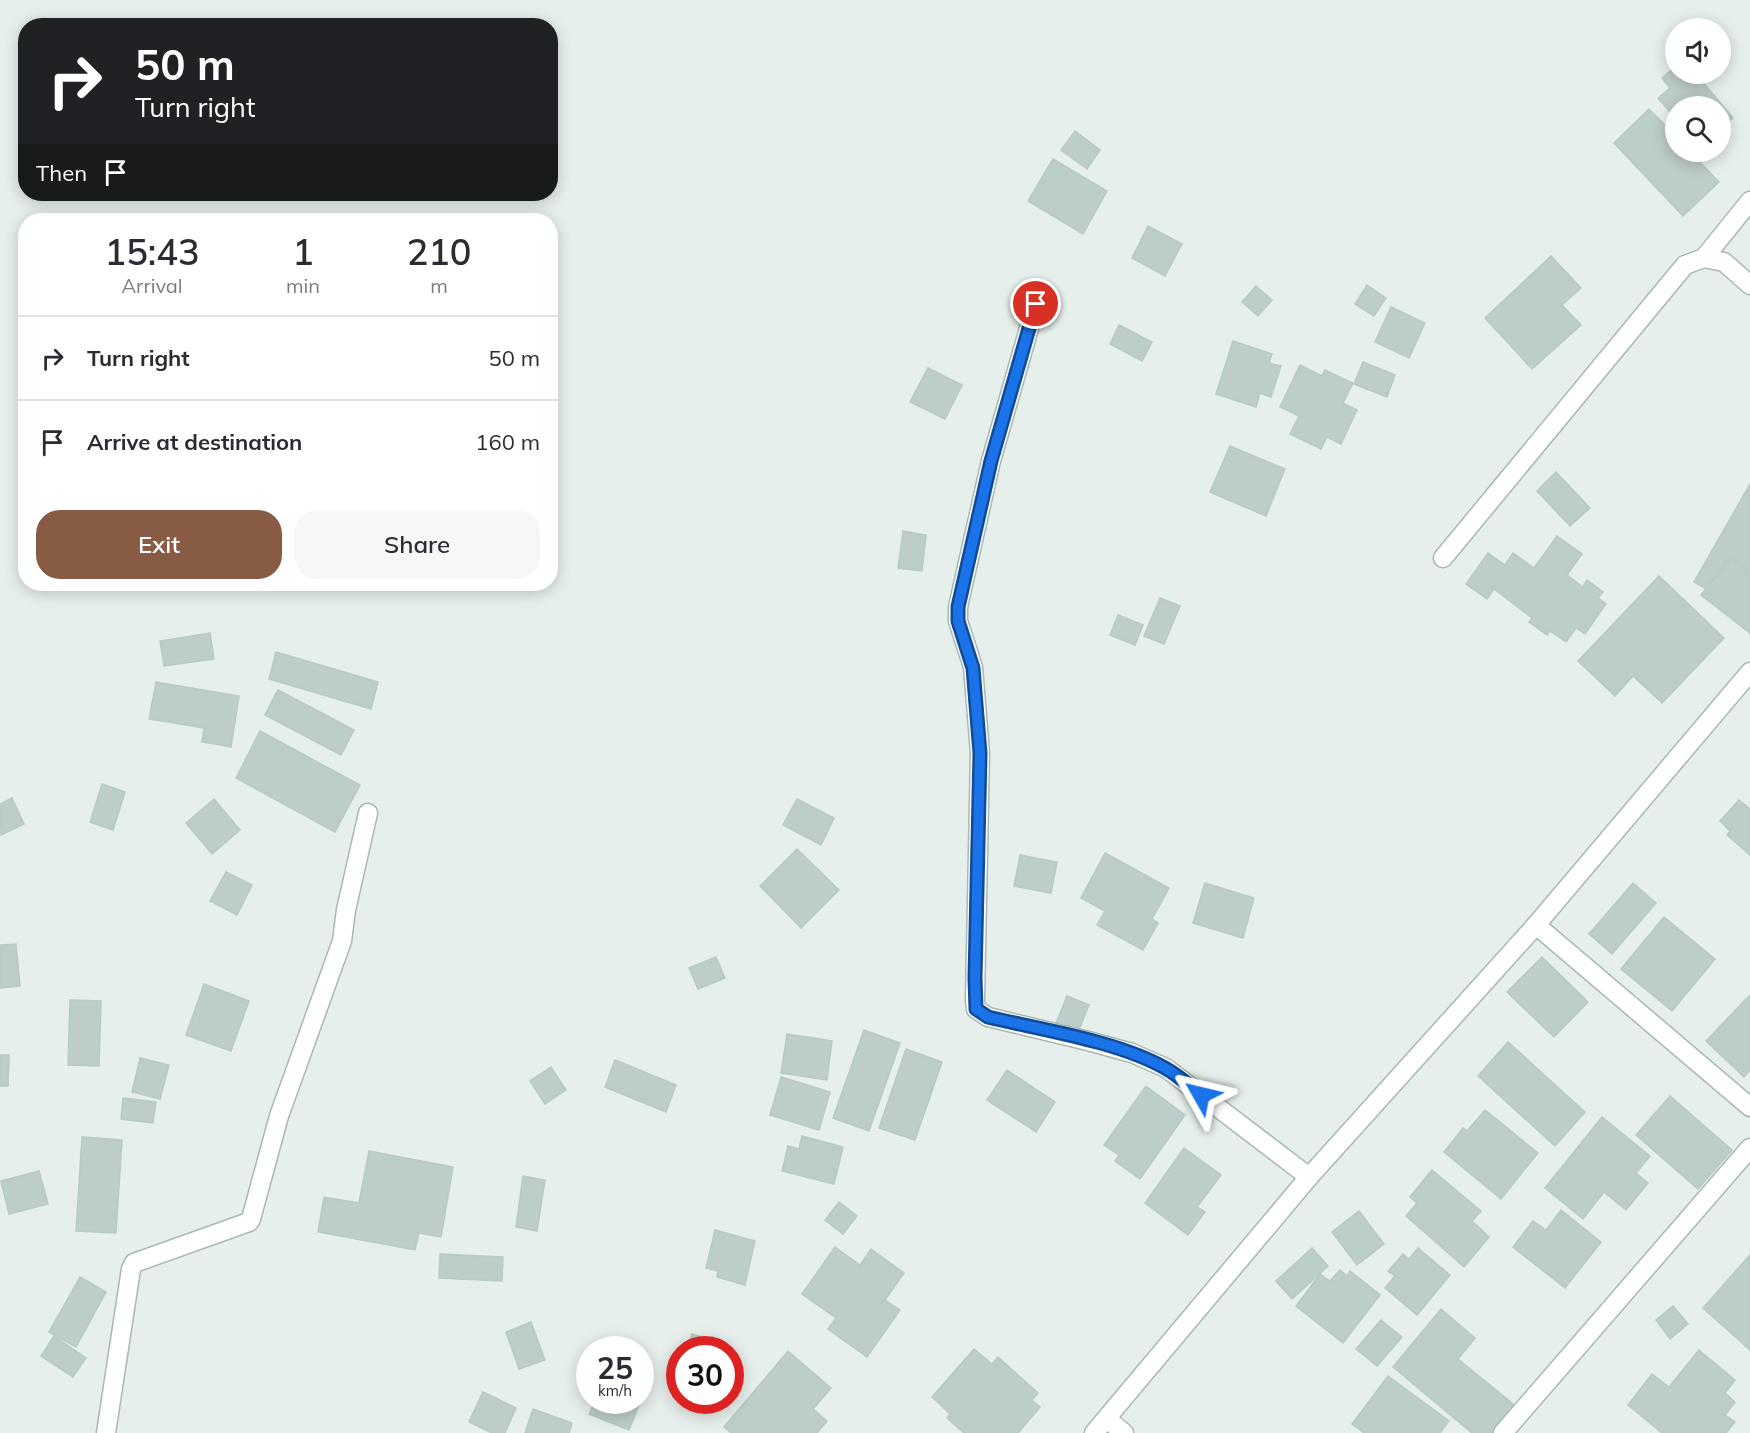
<!DOCTYPE html>
<style>
:root{--surface:#fff;--page:#f7f7f7;--text:#2b2b33;--muted:#7c7c81;--line:#e1e1e2;--accent:#885b45}
body{margin:0;font-family:Mulish,sans-serif;background:var(--page);color:var(--text);height:100vh;display:flex;flex-direction:column;font-size:22px;white-space:nowrap}
*{box-sizing:border-box;margin:0}
p{font-size:20px;color:var(--muted)}
.icon{flex:none;width:33px;height:33px;fill:none;stroke:currentColor;stroke-width:2;stroke-linecap:round;stroke-linejoin:round}
.map{position:relative;flex:1;overflow:hidden}
.details{position:absolute;left:18px;top:213px;width:540px;height:378px;display:flex;flex-direction:column;background:var(--surface);border-radius:24px;box-shadow:0 3px 15px #0003}
.details>*{flex:none}
.guide{position:absolute;left:18px;top:18px;width:540px;height:183px;border-radius:24px;box-shadow:0 3px 15px #0003;background:#202124;color:#fff;overflow:hidden}
.fabs{position:absolute;left:1665px;top:18px;display:grid;gap:12px}
.fabs a{display:grid;place-items:center;width:66px;height:66px;border-radius:50%;background:var(--surface);box-shadow:0 3px 15px #0003;font-size:30px}
.speed{position:absolute;left:576px;top:1336px;display:flex;gap:12px;font-size:30px;font-weight:700;text-align:center}
.speed>*{display:grid;place-content:center;width:78px;height:78px;border-radius:50%;background:var(--surface);box-shadow:0 3px 15px #0003;line-height:1}
.speed small{font-size:15px;font-weight:400}
.speed .limit{border:9px solid #d22;background:#fff;color:#111}
.pin{position:absolute;display:grid;place-items:center;width:51px;height:51px;color:#fff;margin:-26px;border:3px solid #fff;border-radius:50%;box-shadow:0 2px 6px #0007}
.me{position:absolute;width:66px;margin:-33px;rotate:307deg;stroke-linejoin:round;filter:drop-shadow(0 0 4px #0008)}
.turn{display:flex;align-items:center;gap:21px;height:126px;padding:0 18px;font-size:27px}
.turn .icon{width:78px;height:78px;stroke-width:2.5}
.turn b{display:block;font-size:42px;line-height:51px}
.then{display:flex;align-items:center;height:57px;padding:0 18px;background:#0003;gap:12px;font-size:22px}
.eta{display:flex;justify-content:space-evenly;align-items:center;height:102px;text-align:center}
.eta b{font-size:36px;font-weight:600;line-height:42px}
.action{display:flex;gap:12px;margin-top:auto;padding:12px 18px}
.action a{flex:1;height:69px;border-radius:24px;background:var(--accent);color:#fff;font-size:24px;font-weight:600;line-height:69px;text-align:center}
.action a+a{background:var(--page);color:var(--text)}
ul{padding:0;list-style:none}
li{display:flex;align-items:center;gap:18px;height:84px;padding:0 18px;border-top:2px solid var(--line)}
li div{flex:1}
li b{display:block;font-size:22px}
li em{font-style:normal}
.map>svg:first-child{display:block}
.building{fill:#bdcdc9;stroke:#b7cac4;stroke-width:1.5}
.lines{fill:none;stroke-linecap:round;stroke-linejoin:round}
.street-casing{stroke:#a8b8b4;stroke-width:21}
.street{stroke:#fff;stroke-width:18}
.route-casing{stroke:#114b97;stroke-width:15}
.route{stroke:#1a73e8;stroke-width:10}
</style>
<div class="map">
<svg width="1750" height="1433" viewBox="0 0 1750 1433">
<rect width="100%" height="100%" fill="#e6efec"/>
<g class="building">
<polygon points="1676,66 1676,74 1696,74 1733,118 1720,129 1720,106 1676,106 1676,119 1658,98 1670,88 1662,78"/>
<polygon points="1649,109 1676,136 1676,152 1690,152 1719,182 1683,216 1614,143"/>
<polygon points="1075,131 1100,150 1087,169 1061,150"/>
<polygon points="1053,159 1107,191 1083,234 1028,201"/>
<polygon points="1148,226 1182,244 1165,276 1132,258"/>
<polygon points="1551,256 1581,288 1562,305 1581,325 1532,369 1485,318"/>
<polygon points="1367,285 1386,298 1374,316 1355,304"/>
<polygon points="1256,286 1272,300 1258,316 1242,302"/>
<polygon points="1391,307 1425,323 1409,358 1375,342"/>
<polygon points="1119,325 1152,342 1142,361 1110,344"/>
<polygon points="1233,341 1272,354 1269,363 1281,366 1271,397 1260,393 1256,407 1216,394"/>
<polygon points="1363,362 1395,375 1387,397 1354,384"/>
<polygon points="1300,365 1322,376 1325,370 1353,383 1343,403 1357,410 1341,444 1327,437 1321,449 1290,434 1299,416 1280,407"/>
<polygon points="928,368 962,385 945,419 910,402"/>
<polygon points="1230,446 1285,469 1266,516 1210,492"/>
<polygon points="1556,472 1590,508 1570,526 1537,491"/>
<polygon points="1750,484 1750,614 1694,582"/>
<polygon points="903,531 926,535 922,571 898,568"/>
<polygon points="1557,536 1582,554 1567,575 1583,587 1587,580 1603,592 1598,598 1606,604 1585,634 1576,628 1566,642 1550,631 1547,635 1529,622 1532,618 1494,589 1487,599 1466,584 1488,553 1505,565 1513,553 1534,568"/>
<polygon points="1731,557 1750,572 1750,633 1701,595"/>
<polygon points="1659,576 1724,638 1662,703 1633,676 1615,696 1578,661"/>
<polygon points="1160,598 1180,606 1164,644 1144,636"/>
<polygon points="1118,615 1143,625 1135,645 1110,635"/>
<polygon points="210,633 214,659 164,666 160,641"/>
<polygon points="276,652 378,682 371,709 269,679"/>
<polygon points="156,682 239,696 231,747 202,742 204,728 149,719"/>
<polygon points="278,690 354,730 341,755 265,715"/>
<polygon points="260,731 360,785 335,832 236,778"/>
<polygon points="102,784 125,792 113,830 90,822"/>
<polygon points="12,798 24,824 1,835 0,804"/>
<polygon points="214,799 240,830 212,854 186,823"/>
<polygon points="797,799 834,818 821,845 783,825"/>
<polygon points="1739,800 1750,809 1750,855 1727,835 1730,831 1720,821"/>
<polygon points="797,849 839,890 801,928 760,886"/>
<polygon points="1105,853 1169,888 1152,919 1158,923 1143,950 1097,925 1105,911 1081,898"/>
<polygon points="1020,855 1057,862 1051,893 1014,886"/>
<polygon points="226,872 252,885 237,915 210,901"/>
<polygon points="1205,883 1254,898 1243,938 1193,923"/>
<polygon points="1633,883 1656,903 1612,954 1589,934"/>
<polygon points="1664,917 1715,959 1672,1011 1621,969"/>
<polygon points="16,944 20,986 0,988 0,945"/>
<polygon points="716,957 725,978 698,989 689,968"/>
<polygon points="1542,957 1588,1002 1554,1037 1507,992"/>
<polygon points="204,984 249,1001 231,1051 186,1035"/>
<polygon points="1750,995 1750,1070 1744,1077 1706,1041"/>
<polygon points="1067,996 1089,1005 1078,1032 1056,1023"/>
<polygon points="70,1000 101,1001 99,1066 68,1065"/>
<polygon points="864,1030 900,1043 869,1131 833,1118"/>
<polygon points="787,1034 832,1041 827,1080 781,1073"/>
<polygon points="1508,1042 1585,1112 1555,1146 1478,1076"/>
<polygon points="906,1049 942,1062 915,1140 879,1128"/>
<polygon points="0,1055 9,1055 8,1086 0,1086"/>
<polygon points="140,1058 169,1065 160,1099 132,1092"/>
<polygon points="615,1060 676,1085 666,1112 605,1087"/>
<polygon points="551,1067 566,1090 545,1104 530,1081"/>
<polygon points="1007,1070 1055,1102 1036,1132 987,1100"/>
<polygon points="781,1077 830,1092 819,1130 770,1115"/>
<polygon points="1146,1086 1185,1115 1140,1179 1115,1161 1119,1155 1104,1145"/>
<polygon points="1670,1096 1732,1150 1698,1189 1636,1135"/>
<polygon points="123,1098 156,1102 153,1123 121,1119"/>
<polygon points="1485,1110 1538,1153 1501,1199 1444,1152 1463,1128 1467,1131"/>
<polygon points="1602,1117 1650,1156 1636,1173 1648,1183 1626,1210 1604,1192 1583,1219 1545,1188"/>
<polygon points="802,1136 843,1147 834,1184 782,1171 788,1146 799,1149"/>
<polygon points="82,1137 122,1140 116,1233 76,1231"/>
<polygon points="1184,1148 1221,1175 1197,1207 1205,1212 1188,1235 1145,1203"/>
<polygon points="369,1151 453,1167 441,1237 419,1233 415,1250 318,1232 324,1197 359,1203"/>
<polygon points="1432,1170 1481,1211 1472,1221 1489,1237 1464,1267 1406,1216 1417,1203 1410,1197"/>
<polygon points="39,1171 48,1204 9,1214 1,1181"/>
<polygon points="523,1176 545,1180 537,1231 516,1227"/>
<polygon points="839,1202 857,1216 843,1234 825,1220"/>
<polygon points="1561,1210 1601,1242 1565,1288 1513,1247 1533,1221 1546,1230"/>
<polygon points="1359,1211 1384,1244 1357,1265 1332,1232"/>
<polygon points="715,1230 755,1241 745,1285 717,1277 718,1271 706,1268"/>
<polygon points="835,1247 860,1265 871,1249 904,1273 885,1300 900,1310 867,1357 828,1329 836,1318 802,1294"/>
<polygon points="1312,1248 1328,1266 1292,1299 1276,1281"/>
<polygon points="1418,1248 1450,1275 1417,1315 1385,1288 1395,1276 1388,1271 1403,1254 1409,1259"/>
<polygon points="440,1254 503,1257 502,1281 439,1278"/>
<polygon points="1750,1255 1750,1350 1703,1308"/>
<polygon points="1340,1270 1347,1276 1350,1271 1380,1295 1343,1343 1296,1306 1320,1274 1330,1281"/>
<polygon points="80,1277 106,1292 76,1347 49,1332"/>
<polygon points="1673,1306 1688,1324 1670,1339 1656,1320"/>
<polygon points="1441,1309 1475,1338 1458,1359 1517,1407 1496,1433 1472,1433 1393,1367"/>
<polygon points="1381,1320 1402,1337 1377,1366 1356,1349"/>
<polygon points="531,1322 545,1360 519,1369 506,1332"/>
<polygon points="692,1334 727,1345 725,1350 687,1350"/>
<polygon points="54,1336 86,1358 73,1377 41,1356"/>
<polygon points="974,1349 992,1364 998,1357 1038,1393 1032,1400 1040,1407 1018,1433 964,1433 947,1418 950,1414 932,1397"/>
<polygon points="1699,1350 1735,1380 1725,1393 1735,1402 1725,1415 1735,1422 1726,1433 1662,1433 1628,1405 1652,1374 1669,1387"/>
<polygon points="788,1351 831,1388 813,1409 827,1421 817,1433 731,1433 724,1427"/>
<polygon points="640,1371 651,1375 629,1430 589,1414 595,1401 640,1401"/>
<polygon points="1388,1376 1449,1421 1440,1433 1364,1433 1352,1424"/>
<polygon points="483,1392 516,1408 505,1433 492,1433 469,1422"/>
<polygon points="533,1409 572,1423 569,1433 525,1433"/>
</g>
<g class="lines">
<g class="street-casing">
<g id="street">
<polyline points="1704,258 1724,262 1750,285"/>
<polyline points="1036,304 991,461 958,607 958,621 973,667 980,753 975,1000 976,1009 988,1017 1088,1041 1132,1053 1166,1068 1309,1177"/>
<polyline points="1443,558 1685,265 1704,258 1750,201"/>
<polyline points="1536,925 1750,1107"/>
<polyline points="1107,1419 1124,1433"/>
<polyline points="106,1433 131,1269 134,1263 249,1222 251,1219 279,1116 342,941 346,910 368,813"/>
<polyline points="1094,1433 1309,1177 1536,925 1750,672"/>
<polyline points="1503,1433 1750,1148"/>
</g>
</g>
<use href="#street" class="street"/>
</g>
<g class="lines">
<g class="route-casing">
<path id="route" d="M1036,304L991,461L958,607V621L973,668L980,753L975,978L976,1009L988,1017C1042,1030 1117,1041 1165,1068C1178,1075 1190,1086 1201,1095"/>
</g>
<use href="#route" class="route"/>
</g>
</svg>
<div class="fabs">
<a><svg class="icon" aria-label="sound" viewBox="0 0 24 24"><path d="M4 9h4l5-4v14l-5-4H4zM17 9q2 3 0 6"/></svg></a>
<a><svg class="icon" aria-label="search" viewBox="0 0 24 24"><circle cx="10" cy="10" r="6"/><path d="M15 15l6 6"/></svg></a>
</div>
<div class="speed"><div>25<small>km/h</small></div><div class="limit">30</div></div>
<div class="pin" style="left:1036px;top:304px;background:#d93025"><svg class="icon" aria-label="arrive" viewBox="0 0 24 24"><path d="M6 21V4h12l-3 4 3 4H6"/></svg></div>
<svg class="me" style="left:1201px;top:1095px" viewBox="-20 -20 40 40"><path d="M0-17L14 15 0 8-14 15z" fill="#1a73e8" stroke="#fff" stroke-width="4"/></svg>
<div class="guide">
<div class="turn"><svg class="icon" aria-label="right" viewBox="0 0 24 24"><path d="M7 20v-9h11M14 6l5 5-5 5"/></svg><div><b>50 m</b>Turn right</div></div>
<div class="then">Then<svg class="icon" aria-label="arrive" viewBox="0 0 24 24"><path d="M6 21V4h12l-3 4 3 4H6"/></svg></div>
</div>
<section class="details">
<div class="eta">
<div><b>15:43</b><p>Arrival</p></div>
<div><b>1</b><p>min</p></div>
<div><b>210</b><p>m</p></div>
</div>
<ul>
<li><svg class="icon" aria-label="right" viewBox="0 0 24 24"><path d="M7 20v-9h11M14 6l5 5-5 5"/></svg><div><b>Turn right</b></div><em>50 m</em></li>
<li><svg class="icon" aria-label="arrive" viewBox="0 0 24 24"><path d="M6 21V4h12l-3 4 3 4H6"/></svg><div><b>Arrive at destination</b></div><em>160 m</em></li>
</ul>
<div class="action"><a>Exit</a><a>Share</a></div>
</section>
</div>
